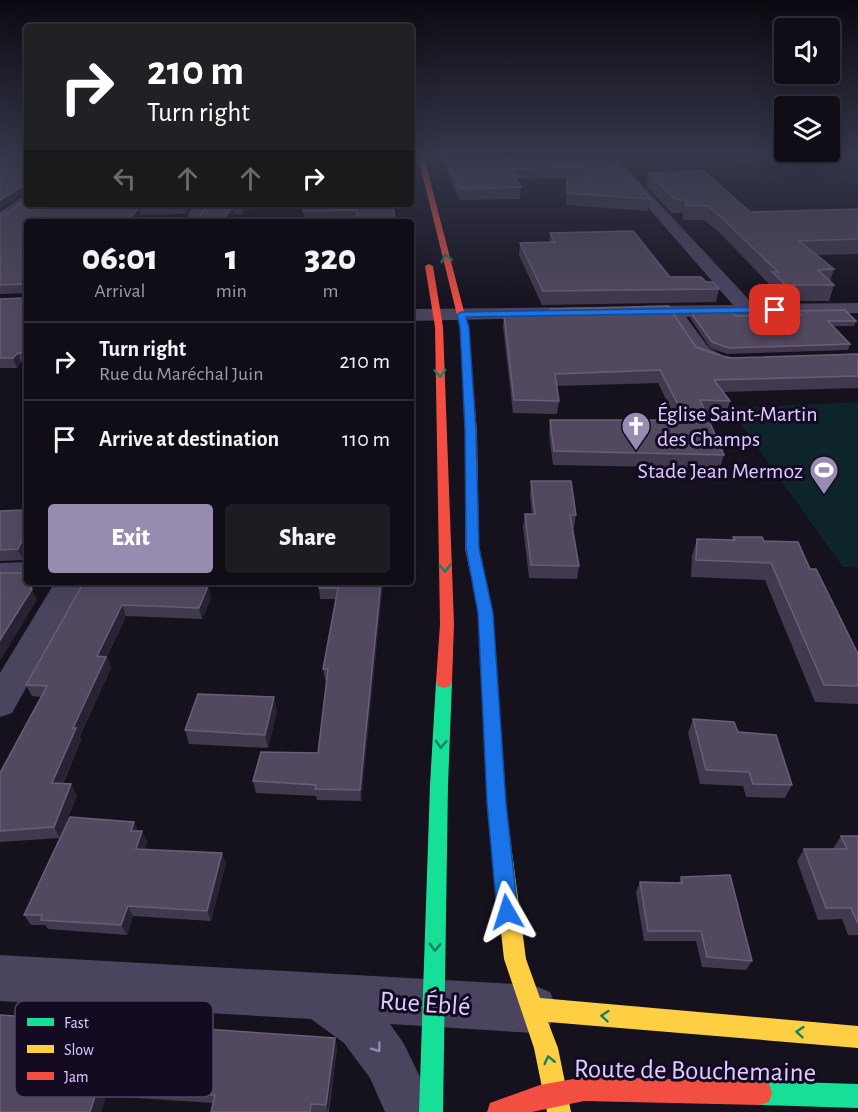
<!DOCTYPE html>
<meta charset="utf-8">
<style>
:root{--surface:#100d16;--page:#1e1b23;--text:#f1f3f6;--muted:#9c9ca1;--line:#302d35;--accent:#988bb0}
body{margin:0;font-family:"Alegreya Sans",sans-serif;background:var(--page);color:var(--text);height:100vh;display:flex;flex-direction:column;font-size:22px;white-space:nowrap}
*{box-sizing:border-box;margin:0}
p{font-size:20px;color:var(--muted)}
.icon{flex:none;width:33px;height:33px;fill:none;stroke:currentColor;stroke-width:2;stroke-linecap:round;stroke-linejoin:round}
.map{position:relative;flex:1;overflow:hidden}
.sheet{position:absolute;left:24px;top:219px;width:390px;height:366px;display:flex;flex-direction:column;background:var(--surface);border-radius:6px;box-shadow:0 6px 24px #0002,0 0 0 2px var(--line)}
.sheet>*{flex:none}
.guide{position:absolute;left:24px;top:24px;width:390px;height:183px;border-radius:6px;box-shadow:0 6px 24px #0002,0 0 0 2px var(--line);background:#202124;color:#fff;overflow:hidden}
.fabs{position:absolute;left:774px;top:18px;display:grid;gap:12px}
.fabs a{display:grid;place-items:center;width:66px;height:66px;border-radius:6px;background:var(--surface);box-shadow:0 6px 24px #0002,0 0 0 2px var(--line);font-size:30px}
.pin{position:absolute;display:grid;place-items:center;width:51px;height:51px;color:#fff;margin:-26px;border-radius:12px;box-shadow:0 3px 9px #0006}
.me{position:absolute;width:66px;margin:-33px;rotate:354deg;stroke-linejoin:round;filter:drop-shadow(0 0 4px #0008)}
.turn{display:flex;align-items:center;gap:21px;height:126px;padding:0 24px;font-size:27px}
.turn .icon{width:78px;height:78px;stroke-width:2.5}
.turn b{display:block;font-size:42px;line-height:51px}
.lanes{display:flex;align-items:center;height:57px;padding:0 24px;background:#0003;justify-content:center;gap:30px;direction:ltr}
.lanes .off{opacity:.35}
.eta{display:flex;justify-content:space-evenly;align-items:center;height:102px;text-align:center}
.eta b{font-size:36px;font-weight:800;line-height:42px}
.primary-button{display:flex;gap:12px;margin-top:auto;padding:12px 24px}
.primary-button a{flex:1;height:69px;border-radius:6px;background:var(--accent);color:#fff;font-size:24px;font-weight:800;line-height:69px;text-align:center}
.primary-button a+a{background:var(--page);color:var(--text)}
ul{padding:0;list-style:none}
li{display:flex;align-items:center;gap:18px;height:78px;padding:0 24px;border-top:2px solid var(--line)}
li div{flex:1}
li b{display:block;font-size:22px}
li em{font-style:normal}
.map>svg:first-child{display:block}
.green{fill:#0e242b}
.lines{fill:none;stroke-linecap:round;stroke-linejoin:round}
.street{fill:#4b445f;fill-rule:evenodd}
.fast{fill:#16e098;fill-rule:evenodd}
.slow{fill:#ffcf43;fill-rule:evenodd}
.jam{fill:#f24e42;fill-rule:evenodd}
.wall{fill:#41394d}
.shaded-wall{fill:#282232}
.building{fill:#524960;stroke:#685e79;stroke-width:1.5}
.oneway{stroke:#158063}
.oneway2{stroke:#9488af}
.route{fill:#1a73e8;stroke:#114b97;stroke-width:1.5}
.labels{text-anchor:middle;stroke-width:6;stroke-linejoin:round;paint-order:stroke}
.poi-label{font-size:22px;fill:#decdff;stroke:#140b23;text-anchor:start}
.near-street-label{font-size:27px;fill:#decdff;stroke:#140b23}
.key{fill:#140b23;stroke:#514565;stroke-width:1.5}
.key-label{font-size:16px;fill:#decdff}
</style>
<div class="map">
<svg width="858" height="1112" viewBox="0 0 858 1112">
<rect width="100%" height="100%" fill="#15111d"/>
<g class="green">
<polygon points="727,157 776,157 785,162 737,164"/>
<polygon points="858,402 858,567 843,567 729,408"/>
</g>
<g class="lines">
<g class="street">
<path d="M604,157H616L753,304L858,303V313L686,317L709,348L722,355L737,358L740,362L737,366C701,375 682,344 667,317L626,316L623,312L626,308L632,306L733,305Z"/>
<polygon points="27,194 28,204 5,222 0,223 0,212"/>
<polygon points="195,204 209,204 197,222 183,222"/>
<polygon points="589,307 596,309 598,313 596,317 411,321 411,309"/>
<polygon points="27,562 27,582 0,583 0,563"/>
<polygon points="55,582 85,582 12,713 0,717 0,673"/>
<polygon points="0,955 533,985 550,992 557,1009 550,1026 533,1033 390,1024 404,1044 437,1112 385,1112 370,1078 344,1043 311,1019 0,1001"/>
</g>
<g class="fast">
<polygon points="475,558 482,563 493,613 506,803 513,860 510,867 503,869 496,867 493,860 488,803 479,613 468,563"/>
<polygon points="444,676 450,678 452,682 448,785 443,1112 419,1112 430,785 436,682 438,678"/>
<polygon points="760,1081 858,1084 858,1108 760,1105 751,1102 748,1093 751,1084"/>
</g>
<polygon class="slow" points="503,851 510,853 513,860 526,959 540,998 858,1026 858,1048 548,1022 558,1048 571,1112 547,1112 534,1048 504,959 493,860 496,853"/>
<g class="jam">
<polygon points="418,157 424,157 468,327 477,431 479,548 482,563 475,568 468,563 465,548 465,431 460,327"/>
<polygon points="429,264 433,266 443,327 454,624 452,682 450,686 444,688 438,686 436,682 440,624 435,327 425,266"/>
<polygon points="584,1077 760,1081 769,1084 772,1093 769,1102 760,1105 584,1101 532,1112 487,1112 490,1103 540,1085"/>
</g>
</g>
<g class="wall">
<polygon points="27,157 27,204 193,204 185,214 140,215 27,222 27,363 21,362 17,368 0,368 0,299 24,298 26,296 26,293 0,294 0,216 4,216 27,198"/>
<polygon points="441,157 605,157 623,176 650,199 648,211 566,205 567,178 517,179 521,187 520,199 459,200"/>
<polygon points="649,173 750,212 858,209 858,254 817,255 834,269 830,281 834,285 829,301 781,301 768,288 769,284 721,234 704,220 683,220 683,213 671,213 646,186"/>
<polygon points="249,204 242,215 234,214 229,222 195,222 204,210 204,206"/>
<polygon points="392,204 396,222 357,222 356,217 304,219 303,211"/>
<polygon points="550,233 670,277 706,282 719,289 716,302 542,305 519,255 520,243 549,242"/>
<polygon points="550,309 696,347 728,358 858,354 858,388 723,392 730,401 726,415 706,414 724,455 720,468 553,465 549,434 550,420 676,420 658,383 557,386 559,401 557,414 513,413 503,327 504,315 549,315"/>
<polygon points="797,311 856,321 854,326 833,326 850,344 848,350 727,354 710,348 690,318 691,313 735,316 796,315"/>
<polygon points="531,481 576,515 574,528 573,528 579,566 577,579 529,578 523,527 525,514 532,514 530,494"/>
<polygon points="27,504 27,552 23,560 0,561 0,511 23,510"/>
<polygon points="733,537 764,541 810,569 858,654 858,704 815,702 765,580 691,577 692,556 697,539 732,540"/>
<polygon points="84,582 208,586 211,598 202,619 126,616 107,657 111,668 80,736 81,740 63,784 77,795 61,836 142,831 147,842 145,849 226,863 211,921 133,916 127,935 48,929 45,925 31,925 24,915 60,838 0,842 0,773 41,697 32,696 26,685"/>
<polygon points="383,582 361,801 317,800 316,796 256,793 253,781 318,753 327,680 325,680 323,669 336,599 320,599 319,588"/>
<polygon points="277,711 268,748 189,744 185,730"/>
<polygon points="693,719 738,732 792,785 785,798 746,797 743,786 700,784 688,733"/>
<polygon points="841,836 858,836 858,935 848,935 842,919 818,920 797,861 804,849 833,849"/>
<polygon points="681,877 752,961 746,970 702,967 696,941 644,941 636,892 640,882 679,883"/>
<polygon points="0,1015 335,1038 337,1048 329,1112 211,1112 213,1103 106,1096 101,1112 0,1112"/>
</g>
<g class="shaded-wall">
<polygon points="25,184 27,192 0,209 0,200"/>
<polygon points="186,204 193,204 185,214 184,207"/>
<polygon points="243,204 249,204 242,215 241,207"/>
<polygon points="139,207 140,215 135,222 127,222"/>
<polygon points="232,207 234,214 229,222 222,222"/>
<polygon points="18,353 21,362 17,368 13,358"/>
<polygon points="26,533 27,536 27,552 23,560 18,549"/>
<polygon points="164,582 173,582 166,596 163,585"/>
<polygon points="381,582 383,582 361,801 360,790"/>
<polygon points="208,586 211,598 202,619 199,608"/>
<polygon points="32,589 37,600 0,661 0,640"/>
<polygon points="122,605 126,616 107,657 111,668 80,736 81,740 58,794 52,783 73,728 97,656"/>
<polygon points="274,697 277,711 268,748 265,735"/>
<polygon points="71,784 77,795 60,838 54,827"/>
<polygon points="134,822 139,833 131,831"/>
<polygon points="142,831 147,842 141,859 136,849"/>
<polygon points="222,853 226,863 211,921 207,911"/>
<polygon points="128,906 133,916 127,935 121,925"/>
<polygon points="335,1038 337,1048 328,1112 326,1105"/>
<polygon points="98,1087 106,1096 101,1112 90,1112"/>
</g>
<g class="building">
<polygon points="0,157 27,157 27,204 186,204 184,207 139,207 127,222 27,222 27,353 18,353 13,358 0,358 0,299 24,298 26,296 26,286 24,284 0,285 0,216 4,216 27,198 25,184 0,200"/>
<polygon points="445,157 605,157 623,176 629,176 650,199 567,193 567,177 591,176 583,167 511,169 521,187 459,189"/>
<polygon points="704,171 750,212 858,209 858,239 799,241 834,269 818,270 834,285 786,285 772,272 778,272 724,220 708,206 686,206 686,200 674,199 649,173"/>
<polygon points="205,204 243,204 241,207 232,207 222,222 195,222 207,206 204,206"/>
<polygon points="304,204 392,204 396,222 358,222 356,210 303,211"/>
<polygon points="633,231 670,277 701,277 706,282 713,282 719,289 543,291 520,243 555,242 550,233"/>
<polygon points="668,306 696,347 728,358 858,354 858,376 714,380 730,401 700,400 724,455 554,451 550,420 686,420 660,370 555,374 559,401 514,400 504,315 553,315 550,309"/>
<polygon points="845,310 856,321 828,321 850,344 729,348 712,342 691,313 732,312 735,316 801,315 797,311"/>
<polygon points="531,481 571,481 576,515 570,515 579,566 531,565 525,514 535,514"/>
<polygon points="27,504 27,533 26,533 18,549 0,550 0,511 23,510"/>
<polygon points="733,537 762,537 764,541 798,542 810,569 816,569 858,654 858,686 824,685 771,563 696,560 697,539 735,540"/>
<polygon points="0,573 21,573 32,589 0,640"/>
<polygon points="84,582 164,582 163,585 208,586 199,608 122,605 97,656 106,657 73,728 76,728 52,783 71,784 54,827 0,831 0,773 47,686 26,685"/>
<polygon points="320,582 381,582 360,790 315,789 316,785 253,781 261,752 318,753 328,669 323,669 338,588 319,588"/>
<polygon points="198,694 274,697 265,735 185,730"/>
<polygon points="693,719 734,722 738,732 776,735 792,785 753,784 749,772 706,770"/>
<polygon points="70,817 134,822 131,831 142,831 136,849 222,853 207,911 128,906 121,925 41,920 42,915 24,915"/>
<polygon points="841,836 858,836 858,924 851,908 826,908 804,849 847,849"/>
<polygon points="730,875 752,961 707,957 701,931 648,931 640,882 682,883 681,877"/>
<polygon points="0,1015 335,1038 326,1105 311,1104 310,1112 211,1112 215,1095 98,1087 90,1112 0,1112"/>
</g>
<defs><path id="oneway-chevron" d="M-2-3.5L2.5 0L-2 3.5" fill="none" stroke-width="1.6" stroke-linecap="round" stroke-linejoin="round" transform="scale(1.5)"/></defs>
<g class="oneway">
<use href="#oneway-chevron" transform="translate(446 258) rotate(-104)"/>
<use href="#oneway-chevron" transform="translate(440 373) rotate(88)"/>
<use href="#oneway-chevron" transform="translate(445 568) rotate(88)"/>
<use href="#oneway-chevron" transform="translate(441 744) rotate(93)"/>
<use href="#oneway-chevron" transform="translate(435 947) rotate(92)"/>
<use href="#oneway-chevron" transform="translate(605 1016) rotate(-175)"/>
<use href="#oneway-chevron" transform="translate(800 1032) rotate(-175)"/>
<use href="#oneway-chevron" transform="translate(549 1060) rotate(-103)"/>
</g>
<use class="oneway2" href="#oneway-chevron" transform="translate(377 1048) rotate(54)"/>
<linearGradient id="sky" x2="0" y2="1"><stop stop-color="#0c0910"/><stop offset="0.5" stop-color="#35384c"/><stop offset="1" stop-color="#35384c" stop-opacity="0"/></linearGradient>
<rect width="858" height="312" fill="url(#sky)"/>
<polygon class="route" points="775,307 778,308 778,312 466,317 469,327 476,431 479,548 493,613 506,803 518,912 515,919 507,922 500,919 497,912 487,803 478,613 466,548 465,431 460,327 457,315 461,312"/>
<defs>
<g id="church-pin" transform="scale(1.5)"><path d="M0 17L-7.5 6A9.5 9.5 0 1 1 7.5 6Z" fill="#988bb0" stroke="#140b23"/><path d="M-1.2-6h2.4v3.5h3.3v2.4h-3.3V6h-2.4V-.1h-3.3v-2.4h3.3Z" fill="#fff"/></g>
<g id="stadium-pin" transform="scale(1.5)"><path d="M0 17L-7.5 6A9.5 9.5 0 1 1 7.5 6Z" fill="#988bb0" stroke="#140b23"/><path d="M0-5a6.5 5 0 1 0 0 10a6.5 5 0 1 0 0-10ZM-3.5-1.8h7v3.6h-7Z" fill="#fff"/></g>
</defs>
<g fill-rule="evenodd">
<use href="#church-pin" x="636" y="426"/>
<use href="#stadium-pin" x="824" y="470"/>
</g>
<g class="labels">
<g class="poi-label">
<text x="657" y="421">Église Saint-Martin<tspan x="657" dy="25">des Champs</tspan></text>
<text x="803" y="478" text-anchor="end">Stade Jean Mermoz</text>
</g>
<g class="near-street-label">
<text transform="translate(425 1003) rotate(4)" y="9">Rue Éblé</text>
<text transform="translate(695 1070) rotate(1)" y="9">Route de Bouchemaine</text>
</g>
</g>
<rect x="15" y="1001" width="198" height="96" rx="9" class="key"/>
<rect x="27" y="1018" width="27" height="8" fill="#16e098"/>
<rect x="27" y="1045" width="27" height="8" fill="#ffcf43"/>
<rect x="27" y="1072" width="27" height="8" fill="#f24e42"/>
<g class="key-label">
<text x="64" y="1028">Fast</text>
<text x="64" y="1055">Slow</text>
<text x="64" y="1082">Jam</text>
</g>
</svg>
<div class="fabs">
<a><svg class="icon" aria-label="sound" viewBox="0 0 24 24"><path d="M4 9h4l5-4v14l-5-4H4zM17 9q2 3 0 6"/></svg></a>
<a><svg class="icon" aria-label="layers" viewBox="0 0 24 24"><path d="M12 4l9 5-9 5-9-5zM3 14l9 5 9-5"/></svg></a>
</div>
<div class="pin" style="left:775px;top:310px;background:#d93025"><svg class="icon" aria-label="arrive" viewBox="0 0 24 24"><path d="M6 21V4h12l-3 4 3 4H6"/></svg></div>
<svg class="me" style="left:507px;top:912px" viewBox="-20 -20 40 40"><path d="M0-17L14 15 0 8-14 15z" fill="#1a73e8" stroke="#fff" stroke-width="4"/></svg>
<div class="guide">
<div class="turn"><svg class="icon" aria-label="right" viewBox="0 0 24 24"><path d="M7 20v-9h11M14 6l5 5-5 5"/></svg><div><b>210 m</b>Turn right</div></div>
<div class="lanes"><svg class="icon off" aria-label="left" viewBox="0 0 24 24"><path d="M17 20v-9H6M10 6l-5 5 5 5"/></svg><svg class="icon off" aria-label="ahead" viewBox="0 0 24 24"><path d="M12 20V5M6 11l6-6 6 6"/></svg><svg class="icon off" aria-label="ahead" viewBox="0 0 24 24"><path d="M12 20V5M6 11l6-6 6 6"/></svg><svg class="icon" aria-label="right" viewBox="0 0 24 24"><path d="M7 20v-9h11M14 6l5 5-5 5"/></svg></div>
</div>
<section class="sheet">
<div class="eta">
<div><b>06:01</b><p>Arrival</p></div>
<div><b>1</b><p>min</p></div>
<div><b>320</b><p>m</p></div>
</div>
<ul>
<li><svg class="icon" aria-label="right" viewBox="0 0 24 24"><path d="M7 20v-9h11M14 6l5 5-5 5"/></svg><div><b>Turn right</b><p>Rue du Maréchal Juin</p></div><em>210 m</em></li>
<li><svg class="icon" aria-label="arrive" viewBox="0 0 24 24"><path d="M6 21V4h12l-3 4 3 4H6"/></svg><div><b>Arrive at destination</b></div><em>110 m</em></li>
</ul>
<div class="primary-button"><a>Exit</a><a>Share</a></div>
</section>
</div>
